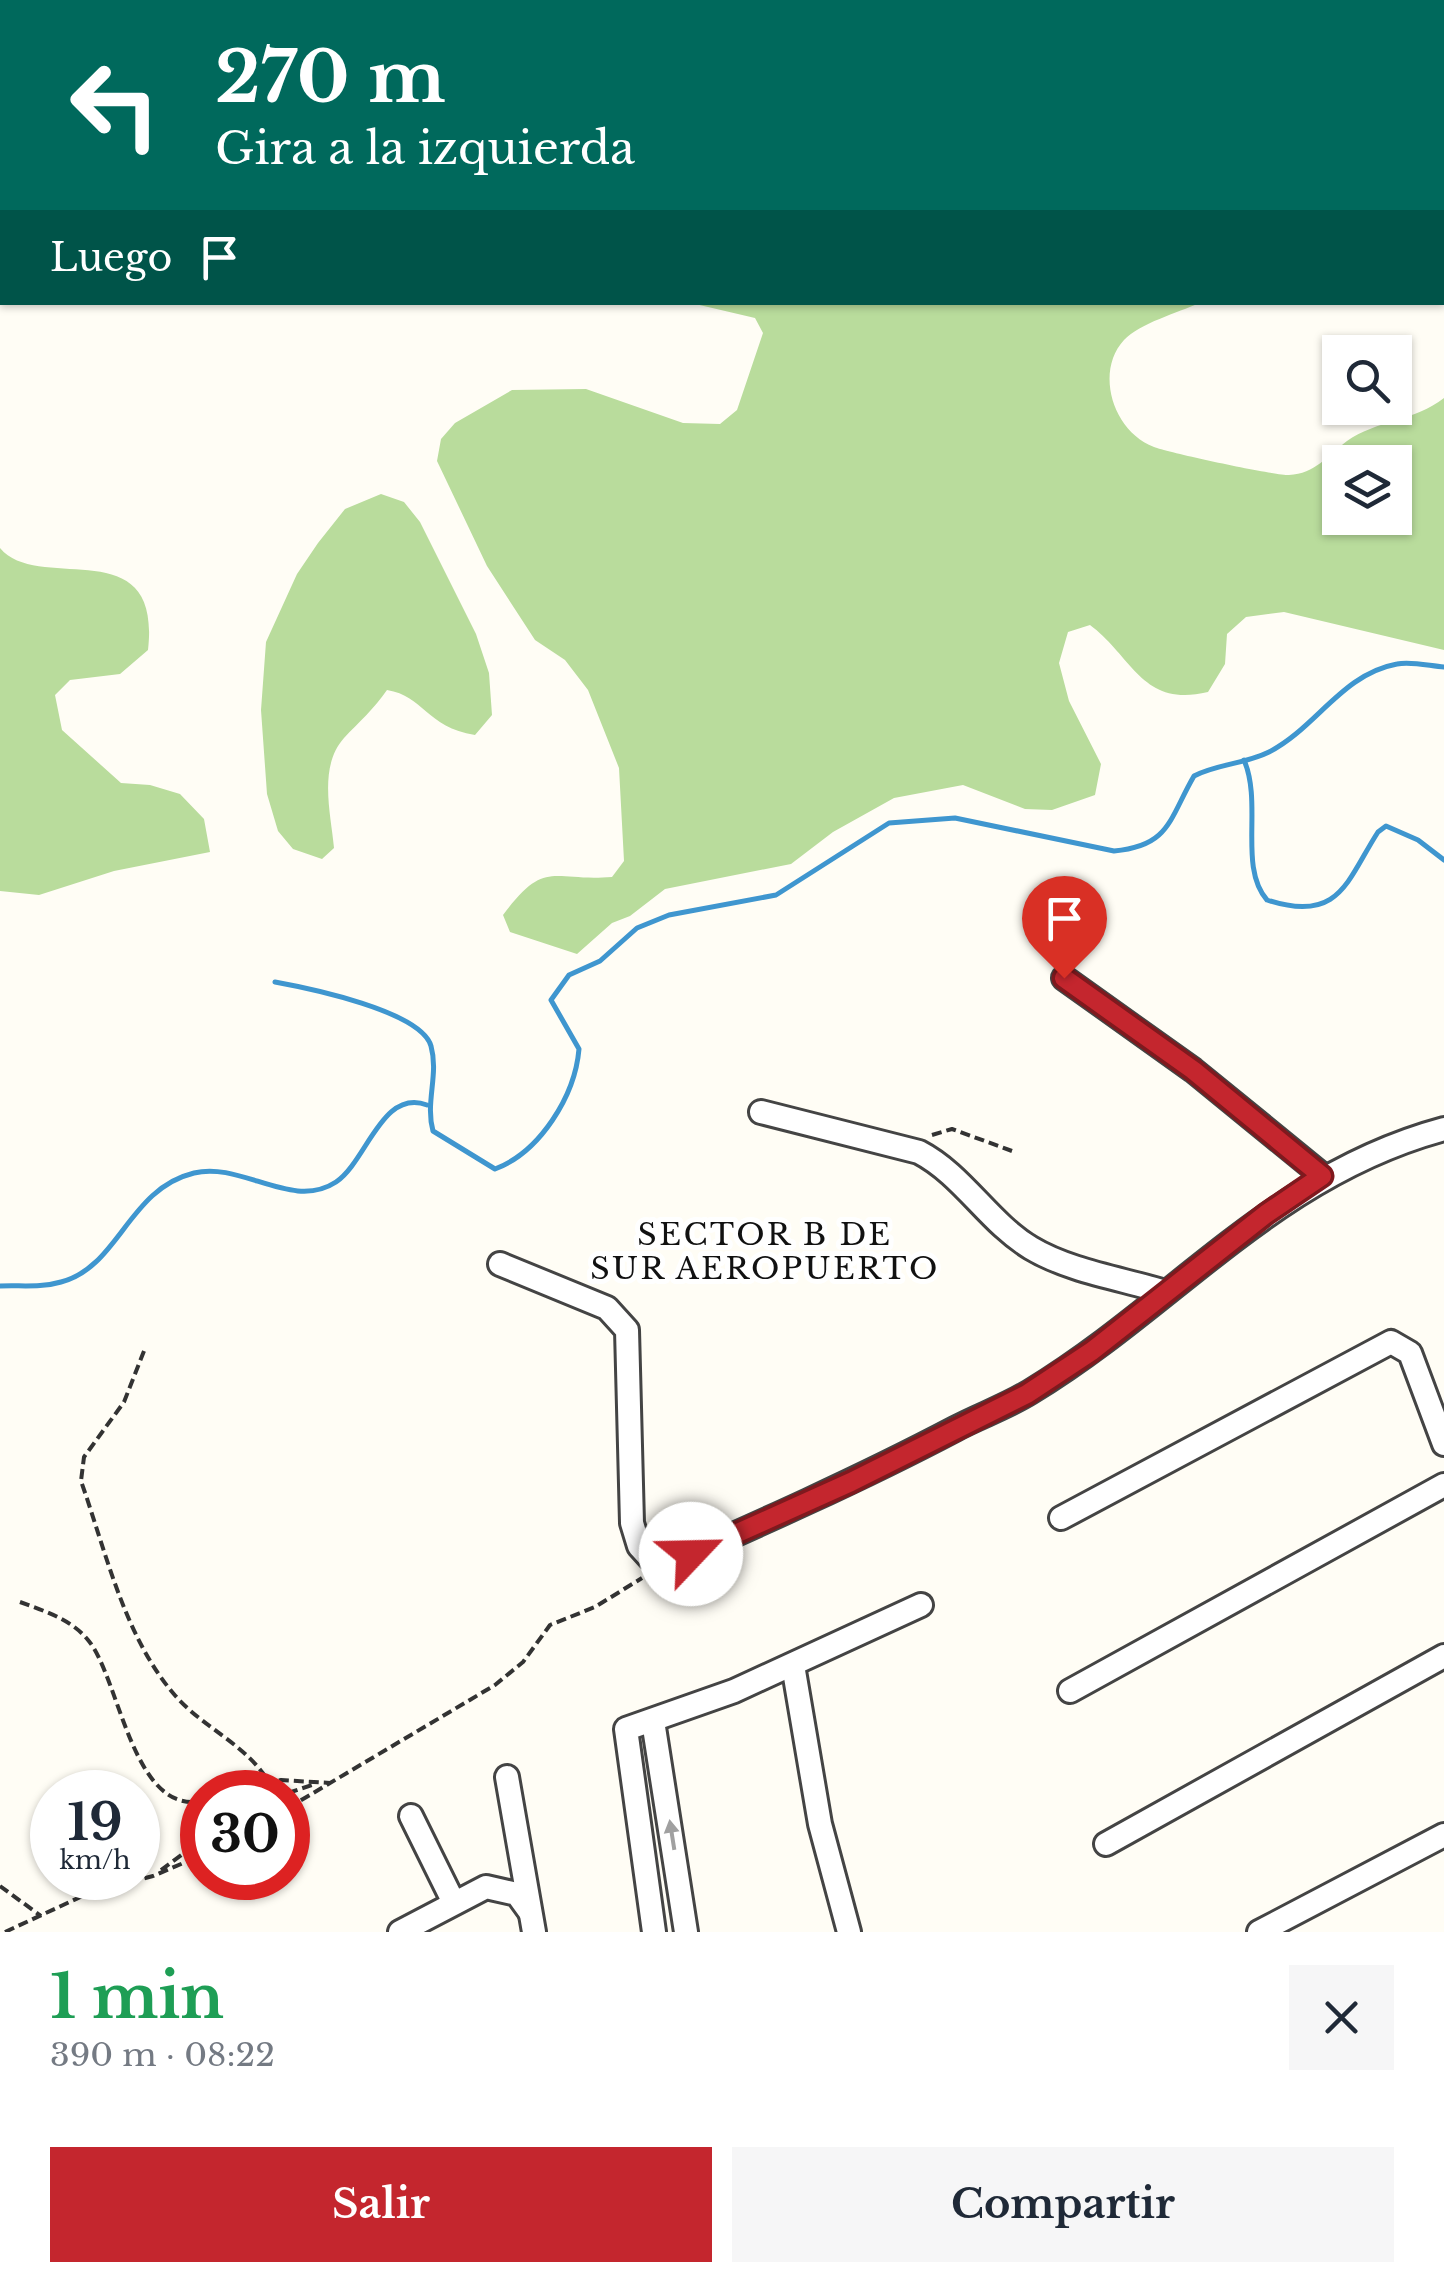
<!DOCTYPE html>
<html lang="es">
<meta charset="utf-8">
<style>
:root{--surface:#fff;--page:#f6f6f7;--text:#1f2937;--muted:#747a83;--accent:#c4262e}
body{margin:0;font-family:"Libre Baskerville",serif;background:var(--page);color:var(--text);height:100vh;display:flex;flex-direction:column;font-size:38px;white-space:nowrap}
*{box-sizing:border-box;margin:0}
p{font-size:32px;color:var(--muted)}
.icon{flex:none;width:55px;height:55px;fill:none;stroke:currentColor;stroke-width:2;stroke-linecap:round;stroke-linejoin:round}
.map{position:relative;height:1932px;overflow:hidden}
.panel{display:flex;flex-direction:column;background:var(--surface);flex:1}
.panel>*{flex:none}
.banner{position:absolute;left:0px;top:0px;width:1445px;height:305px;box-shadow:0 2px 8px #0004;background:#00695c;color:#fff;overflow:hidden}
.controls{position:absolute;left:1322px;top:335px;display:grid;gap:20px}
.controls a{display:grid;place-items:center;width:90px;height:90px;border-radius:0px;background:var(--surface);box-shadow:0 2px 8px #0004;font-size:50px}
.speed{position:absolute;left:30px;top:1770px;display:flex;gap:20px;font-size:50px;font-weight:700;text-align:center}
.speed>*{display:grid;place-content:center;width:130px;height:130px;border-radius:50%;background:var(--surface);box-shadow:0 2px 8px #0004;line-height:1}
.speed small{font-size:25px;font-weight:400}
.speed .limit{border:15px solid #d22;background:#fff;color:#111}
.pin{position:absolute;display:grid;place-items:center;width:85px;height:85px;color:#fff;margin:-102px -42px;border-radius:50% 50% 50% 0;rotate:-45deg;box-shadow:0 0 10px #0007}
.pin .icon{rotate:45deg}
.me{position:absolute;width:110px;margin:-55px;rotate:66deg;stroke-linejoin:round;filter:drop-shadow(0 0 8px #0008)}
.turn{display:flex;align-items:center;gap:35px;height:210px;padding:0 50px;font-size:45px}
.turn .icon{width:130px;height:130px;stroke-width:2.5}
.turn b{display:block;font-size:70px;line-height:85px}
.then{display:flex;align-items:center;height:95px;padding:0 50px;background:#0003;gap:20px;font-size:38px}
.round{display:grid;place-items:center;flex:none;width:105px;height:105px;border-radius:0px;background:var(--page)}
.overview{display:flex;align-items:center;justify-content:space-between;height:170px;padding:0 50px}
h1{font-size:60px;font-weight:700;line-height:75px;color:#1e9e55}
.cta{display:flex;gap:20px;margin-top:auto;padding:20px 50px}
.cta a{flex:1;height:115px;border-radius:0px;background:var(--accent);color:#fff;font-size:40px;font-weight:700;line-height:115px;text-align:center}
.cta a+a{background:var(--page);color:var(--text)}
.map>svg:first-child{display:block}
.forest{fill:#b9dc9c;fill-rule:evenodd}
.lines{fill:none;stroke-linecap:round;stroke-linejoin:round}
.stream{stroke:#3f96cf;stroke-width:5}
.minor-casing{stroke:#444;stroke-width:28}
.path{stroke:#333;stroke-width:4;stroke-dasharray:10 5;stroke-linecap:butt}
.minor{stroke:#fff;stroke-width:22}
.oneway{fill:#a0a0a0}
.route-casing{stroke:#7f191e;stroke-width:25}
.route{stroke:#c4262e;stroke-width:18}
.labels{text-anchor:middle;stroke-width:10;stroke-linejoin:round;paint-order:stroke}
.neighbourhood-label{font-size:30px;letter-spacing:2.5px;fill:#111;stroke:#fff}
</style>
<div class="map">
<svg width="1444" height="1932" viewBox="0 0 1444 1932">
<rect width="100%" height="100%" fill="#fffdf5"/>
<g class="forest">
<path d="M691,303H1199C1178,313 1140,323 1124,340C1095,371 1112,431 1154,447C1170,453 1272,475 1289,475C1315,474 1328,455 1347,441C1377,420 1415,421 1444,398V650L1284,612L1246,617L1227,634L1225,664L1208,692C1142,708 1133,657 1090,625L1068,632L1059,663L1069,701L1101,764L1095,795L1052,810L1025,809L963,785L894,798L833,832L791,864L665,889L630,916L612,923L577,954L510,932L503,915C546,858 551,882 612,877L624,861L619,768L588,690L565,660L535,640L487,566L437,461L441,439L455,423L512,390L586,389L683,423L720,424L737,410L763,333L755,318ZM1395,462V518H1340V462Z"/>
<path d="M381,494L404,502L420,522L476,634L489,673L492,715L475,735C426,727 424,696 387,690C374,709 359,722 344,738C318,767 331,814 334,848L322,859L293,849L278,831L267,794L261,710L266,642L297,574L318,543L345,509Z"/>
<path d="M0,548C39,595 162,528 148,650L120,674L70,680L55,695L62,730L121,783L150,785L180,794L204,819L210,852L114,871L39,895L0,891Z"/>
</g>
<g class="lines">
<g class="stream">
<path d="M1244,760C1263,804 1238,867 1267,900C1340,924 1347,880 1378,832L1386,826L1418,840L1444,860"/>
<path d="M275,982C308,988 421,1011 431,1046C439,1075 425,1102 433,1131L495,1169C540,1152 575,1096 579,1049L551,1000L569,975L600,961L637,928L669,915L776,895L889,823L955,818L1114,851C1170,846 1169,819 1194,776C1217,764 1245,764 1269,752C1316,728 1342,674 1397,664C1411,661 1430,666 1444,667"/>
<path d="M0,1286C20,1285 41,1288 61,1282C119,1267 128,1189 194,1173C241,1161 292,1211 336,1182C367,1161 382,1088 427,1105"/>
</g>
<g class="minor-casing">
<g id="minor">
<polyline points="1064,978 1193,1070 1323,1176"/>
<path d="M761,1112L919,1152C963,1175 988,1222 1031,1248C1069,1271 1123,1279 1165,1292"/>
<path d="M500,1264L607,1308L627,1330L632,1523L639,1546L659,1568C759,1524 858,1480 955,1429C979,1416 1006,1407 1030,1392C1175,1304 1273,1175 1444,1129"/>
<polyline points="1061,1518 1391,1342 1410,1353 1444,1444"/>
<polyline points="793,1665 820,1824 849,1932"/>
<polyline points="1070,1691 1444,1485"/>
<polyline points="653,1721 686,1932"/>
<polyline points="507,1777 534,1932"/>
<polyline points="411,1816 454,1903"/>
<polyline points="1106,1844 1444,1656"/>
<polyline points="400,1932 486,1887 517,1894 530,1912"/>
<polyline points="654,1932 626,1729 734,1691 921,1605"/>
<polyline points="1259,1932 1444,1835"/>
</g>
</g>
<g class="path">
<polyline points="932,1135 952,1129 1012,1151"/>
<path d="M144,1351L124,1402L84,1457L81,1481C106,1552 124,1635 173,1693C202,1728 244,1742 269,1782"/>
<path d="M20,1602C44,1611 71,1619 88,1640C120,1678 132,1815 202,1801"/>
<polyline points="220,1792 281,1780 330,1783"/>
<polyline points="288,1793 315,1784"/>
<polyline points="288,1808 495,1685 523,1662 550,1625 595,1607 642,1578"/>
<polyline points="161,1870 202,1840"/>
<polyline points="0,1886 41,1916"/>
<polyline points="5,1932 89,1893 153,1876 202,1855"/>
</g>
<use href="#minor" class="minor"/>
</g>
<defs><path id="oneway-solid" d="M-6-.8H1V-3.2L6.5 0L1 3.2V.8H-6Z" transform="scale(2.5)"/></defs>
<use class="oneway" href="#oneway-solid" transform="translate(672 1835) rotate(-99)"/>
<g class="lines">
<g class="route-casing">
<polyline id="route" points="691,1554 851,1482 1027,1394 1092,1351 1266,1214 1322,1176 1193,1070 1064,978"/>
</g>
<use href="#route" class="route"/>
</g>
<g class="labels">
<g class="neighbourhood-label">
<text x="765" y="1245">SECTOR B DE<tspan x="765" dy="34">SUR AEROPUERTO</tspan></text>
</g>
</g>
</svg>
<div class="controls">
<a><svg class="icon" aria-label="search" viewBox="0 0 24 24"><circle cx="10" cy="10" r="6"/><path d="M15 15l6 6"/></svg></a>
<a><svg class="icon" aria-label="layers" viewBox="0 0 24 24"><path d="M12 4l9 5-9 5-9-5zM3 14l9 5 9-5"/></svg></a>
</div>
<div class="speed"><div>19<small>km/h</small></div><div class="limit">30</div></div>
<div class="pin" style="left:1064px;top:978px;background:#d93025"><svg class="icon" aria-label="arrive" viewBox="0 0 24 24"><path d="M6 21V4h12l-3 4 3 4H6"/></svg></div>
<svg class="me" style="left:691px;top:1554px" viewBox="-20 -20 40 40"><circle r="19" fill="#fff"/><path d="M0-13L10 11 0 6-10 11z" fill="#c4262e"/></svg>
<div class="banner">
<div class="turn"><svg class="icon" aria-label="left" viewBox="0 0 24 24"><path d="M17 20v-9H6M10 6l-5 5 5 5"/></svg><div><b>270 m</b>Gira a la izquierda</div></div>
<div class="then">Luego<svg class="icon" aria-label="arrive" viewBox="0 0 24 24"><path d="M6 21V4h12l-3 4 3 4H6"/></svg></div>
</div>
</div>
<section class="panel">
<div class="overview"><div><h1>1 min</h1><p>390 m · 08:22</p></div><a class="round"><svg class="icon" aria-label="close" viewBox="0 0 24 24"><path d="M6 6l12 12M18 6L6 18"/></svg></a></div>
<div class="cta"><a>Salir</a><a>Compartir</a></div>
</section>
